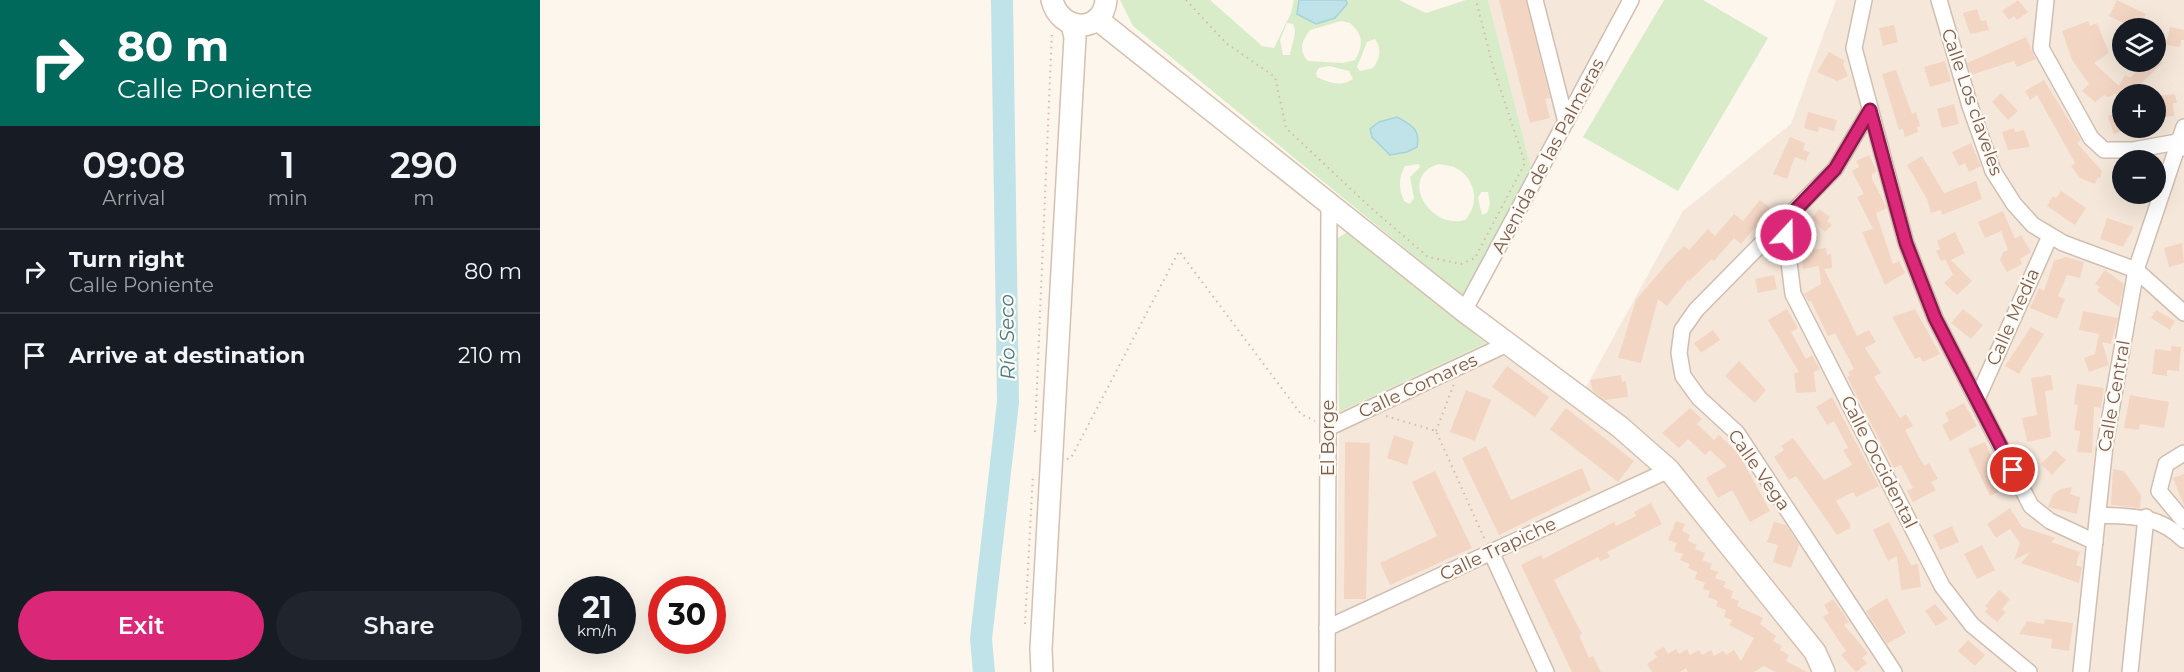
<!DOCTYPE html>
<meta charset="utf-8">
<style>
:root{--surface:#171b24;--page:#20242c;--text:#f1f3f6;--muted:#9ea1a6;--line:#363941;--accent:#db2777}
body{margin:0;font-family:Montserrat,sans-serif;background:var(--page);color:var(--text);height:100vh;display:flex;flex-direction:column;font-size:22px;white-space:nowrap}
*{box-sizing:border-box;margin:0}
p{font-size:20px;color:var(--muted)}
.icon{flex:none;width:33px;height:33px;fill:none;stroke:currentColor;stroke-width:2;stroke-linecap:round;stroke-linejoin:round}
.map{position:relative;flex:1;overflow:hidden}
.panel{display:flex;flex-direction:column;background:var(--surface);width:540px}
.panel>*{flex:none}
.hud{background:#00695c;color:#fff;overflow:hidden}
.fabs{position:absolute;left:1572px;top:18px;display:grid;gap:12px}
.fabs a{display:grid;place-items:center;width:54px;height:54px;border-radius:50%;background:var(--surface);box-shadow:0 6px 24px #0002;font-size:30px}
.speed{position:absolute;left:18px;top:576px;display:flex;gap:12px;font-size:30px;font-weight:700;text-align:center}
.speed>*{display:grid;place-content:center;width:78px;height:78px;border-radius:50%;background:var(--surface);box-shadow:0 6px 24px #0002;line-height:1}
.speed small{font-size:15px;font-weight:400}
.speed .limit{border:9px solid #d22;background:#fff;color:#111}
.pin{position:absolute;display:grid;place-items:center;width:51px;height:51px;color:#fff;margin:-26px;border:3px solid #fff;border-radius:50%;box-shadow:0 2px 6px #0007}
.me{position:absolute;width:66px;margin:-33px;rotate:21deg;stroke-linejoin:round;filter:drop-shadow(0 0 4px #0008)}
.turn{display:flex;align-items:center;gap:21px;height:126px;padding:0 18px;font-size:27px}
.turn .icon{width:78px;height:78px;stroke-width:2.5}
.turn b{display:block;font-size:42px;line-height:51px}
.eta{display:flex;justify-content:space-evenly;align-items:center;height:102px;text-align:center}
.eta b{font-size:36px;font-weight:600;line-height:42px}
.action{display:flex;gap:12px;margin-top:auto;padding:12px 18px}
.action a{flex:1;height:69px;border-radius:36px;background:var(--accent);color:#fff;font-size:24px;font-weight:600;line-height:69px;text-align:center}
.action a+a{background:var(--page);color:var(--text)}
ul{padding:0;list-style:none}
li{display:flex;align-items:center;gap:18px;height:84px;padding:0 18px;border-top:2px solid var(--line)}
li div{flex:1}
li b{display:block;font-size:22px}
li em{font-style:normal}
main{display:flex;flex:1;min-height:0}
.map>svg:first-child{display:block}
.residential{fill:#f5e8da;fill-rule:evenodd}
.green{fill:#d8ecc9;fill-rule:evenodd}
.water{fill:#bfe3e8;stroke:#a5d3da;stroke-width:1.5}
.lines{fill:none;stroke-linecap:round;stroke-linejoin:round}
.river{stroke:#bfe3e8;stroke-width:22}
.building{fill:#f3d5c3}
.street-casing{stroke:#d1beb0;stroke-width:18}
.secondary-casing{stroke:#d6c0b0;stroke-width:24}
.path{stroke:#d9b8a5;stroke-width:2;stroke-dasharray:1.5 4.5;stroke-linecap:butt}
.street{stroke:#fff;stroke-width:15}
.secondary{stroke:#fff;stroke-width:21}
.route-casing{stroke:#8e194d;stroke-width:15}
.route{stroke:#db2777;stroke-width:10}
.labels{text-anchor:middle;stroke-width:4.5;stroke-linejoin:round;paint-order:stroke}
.street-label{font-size:18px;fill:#7a5c4d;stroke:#fffaf3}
.water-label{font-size:20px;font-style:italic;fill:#437c86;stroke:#fffaf3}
</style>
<main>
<section class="panel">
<div class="hud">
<div class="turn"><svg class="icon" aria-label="right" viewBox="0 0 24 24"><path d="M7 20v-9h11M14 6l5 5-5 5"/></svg><div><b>80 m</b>Calle Poniente</div></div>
</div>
<div class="eta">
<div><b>09:08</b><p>Arrival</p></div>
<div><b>1</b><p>min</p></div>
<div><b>290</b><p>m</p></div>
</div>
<ul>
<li><svg class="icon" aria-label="right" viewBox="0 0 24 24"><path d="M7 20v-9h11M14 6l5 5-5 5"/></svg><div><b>Turn right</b><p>Calle Poniente</p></div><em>80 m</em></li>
<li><svg class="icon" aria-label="arrive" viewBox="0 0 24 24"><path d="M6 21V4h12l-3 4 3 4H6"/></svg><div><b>Arrive at destination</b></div><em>210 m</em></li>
</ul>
<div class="action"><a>Exit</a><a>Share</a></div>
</section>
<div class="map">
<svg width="1644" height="672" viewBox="0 0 1644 672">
<rect width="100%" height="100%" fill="#fdf6ec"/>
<g class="residential">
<polygon points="948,0 1081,0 992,171"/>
<path d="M1296,0H1644V672H796L799,412L946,343L1035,407L1143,211L1251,124ZM1582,28H1616V62H1582ZM1582,94H1616V128H1582ZM1582,160H1616V194H1582Z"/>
</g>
<g class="green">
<path d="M580,0H670L722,46L734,48L751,13L754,0H759L757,14L807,4L806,0H859L886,13L926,0H948L992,171L923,296L593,26ZM801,21L810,23C823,35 824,44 815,60L803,63L768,61C758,50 762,41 770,30ZM747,23L753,24C758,33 751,45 750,55H743L740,40ZM835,39C842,49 840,59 833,68L820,71L817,67L827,42ZM789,66L809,71L813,79C801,87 789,83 777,77L776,73L779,68ZM879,164L880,167L870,177L874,198L870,204L864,201C859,189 858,178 865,166ZM899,164C905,165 913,166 918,169C937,181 939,205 925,220C890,230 857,176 899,164ZM941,192H948L950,204L947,213L942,215L938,198Z"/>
<polygon points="1124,0 1163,0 1228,38 1138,191 1043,137"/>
<polygon points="809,231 946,343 799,412 796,244 798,238"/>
</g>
<g class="water">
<polygon points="759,0 806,0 807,4 795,18 776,24 757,14"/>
<path d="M857,117C871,125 881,129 877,147L867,152L850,155L832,137L830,129L839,122Z"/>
</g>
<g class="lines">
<polyline class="river" points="444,672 441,639 468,402 462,0"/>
</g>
<g class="building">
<polygon points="959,0 986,0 1010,98 1005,99 1010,118 990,123"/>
<polygon points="1478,0 1488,12 1477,20 1474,16 1469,20 1462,11"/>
<polygon points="1577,0 1606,14 1602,20 1619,28 1582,28 1584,23 1569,16"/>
<polygon points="1437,9 1441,21 1446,20 1449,30 1430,34 1423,13"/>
<polygon points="1548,21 1550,26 1557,23 1569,53 1554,63 1579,86 1585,75 1590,78 1607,62 1623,62 1601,84 1568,97 1564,95 1555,102 1542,91 1549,84 1532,60 1522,31"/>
<polygon points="1354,25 1358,42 1343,46 1339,28"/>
<polygon points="1630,27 1644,30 1644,40 1641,40 1640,47 1626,45"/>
<polygon points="1486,37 1496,59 1477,67 1474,61 1431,75 1427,63"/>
<polygon points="1289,52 1305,61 1303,64 1308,76 1297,81 1277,72"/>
<polygon points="1405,61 1411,81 1390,87 1384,67"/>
<polygon points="1356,70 1372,114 1376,112 1380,126 1377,127 1378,132 1365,137 1363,129 1359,130 1342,74"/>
<polygon points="1504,80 1541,140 1537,143 1562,171 1560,179 1558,177 1555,184 1540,178 1531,166 1535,163 1497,95 1490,100 1485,91"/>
<polygon points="1461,93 1478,111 1468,120 1452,102"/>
<polygon points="1635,94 1637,103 1633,103 1634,116 1623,117 1622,106 1616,107 1616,96"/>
<polygon points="1414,104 1419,124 1402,128 1397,109"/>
<polygon points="1582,111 1582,131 1574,134 1568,116"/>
<polygon points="1268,112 1297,120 1294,131 1279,127 1278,132 1264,128"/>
<polygon points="1474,128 1475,132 1484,130 1490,147 1468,150 1462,132"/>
<polygon points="1250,137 1265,143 1263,150 1270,152 1266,161 1255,157 1247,179 1233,174"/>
<polygon points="1431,143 1441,166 1429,172 1425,163 1419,166 1412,152"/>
<polygon points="1329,155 1337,171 1332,174 1332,179 1347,208 1336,213 1353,264 1359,261 1365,273 1345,285 1322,232 1333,229 1317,197 1324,194 1312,171 1319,167 1316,161"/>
<polygon points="1382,156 1404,193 1436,181 1442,199 1402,215 1401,210 1391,213 1387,199 1367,165"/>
<polygon points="1521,191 1546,208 1535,225 1507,206 1513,196 1516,198"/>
<polygon points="1220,200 1234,211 1224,222 1221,220 1201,244 1194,238 1174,261 1172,259 1149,281 1148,280 1127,306 1118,299 1101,363 1078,358 1096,300 1129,261 1144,246 1149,250 1168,229 1175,236 1194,214 1203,221"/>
<polygon points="1279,209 1290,217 1287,221 1292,225 1285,232 1272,218"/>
<polygon points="1463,211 1475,239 1481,235 1491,252 1480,259 1482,264 1467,272 1460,260 1463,252 1468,250 1461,231 1445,238 1438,222"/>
<polygon points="1567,218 1594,227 1583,247 1560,239"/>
<polygon points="1415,232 1425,253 1411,260 1432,281 1417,295 1404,283 1413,275 1405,259 1401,261 1396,251 1400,249 1397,241"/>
<polygon points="1642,243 1644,263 1629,267 1624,248"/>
<polygon points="1286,248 1287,255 1291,254 1292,268 1284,269 1317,336 1329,330 1336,342 1325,348 1341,373 1334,377 1360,418 1366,414 1373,426 1365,430 1384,466 1389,463 1398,479 1391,482 1396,490 1373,502 1367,491 1373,488 1361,465 1354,468 1307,377 1310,376 1308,372 1314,369 1295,333 1288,336 1271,301 1269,302 1264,294 1281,284 1279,266 1263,269 1262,256 1266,256 1265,251"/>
<polygon points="1526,257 1544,262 1540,278 1527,275 1518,296 1525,299 1517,319 1490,308 1499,288 1504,291 1514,261"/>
<polygon points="1565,270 1584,284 1579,307 1557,291 1560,287 1555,284"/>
<polygon points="1234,275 1237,289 1218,293 1215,279"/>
<polygon points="1247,309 1258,328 1251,332 1266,359 1272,355 1280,369 1274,372 1276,392 1256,393 1254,373 1259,372 1228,320"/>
<polygon points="1375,309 1400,354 1383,362 1380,357 1375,359 1352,317"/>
<polygon points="1423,309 1443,325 1431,339 1411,323"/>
<polygon points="1616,310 1635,321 1630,330 1611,318"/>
<polygon points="1543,311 1578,318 1571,344 1562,342 1569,365 1549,372 1544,358 1555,354 1559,334 1539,330"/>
<polygon points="1491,327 1504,334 1479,374 1465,366"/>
<polygon points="1173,330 1180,340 1161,353 1154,343"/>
<polygon points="1631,346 1641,347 1639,371 1627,370 1627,376 1612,374 1615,349 1631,351"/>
<polygon points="1199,361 1226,390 1215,403 1185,376"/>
<polygon points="967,366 1009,397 995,417 952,387"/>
<polygon points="1081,375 1082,382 1086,381 1088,397 1065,400 1053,391 1050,380"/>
<polygon points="1511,375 1513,390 1505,391 1511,437 1487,442 1482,418 1497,415 1491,378"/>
<polygon points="1537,384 1564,388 1561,408 1554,407 1552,453 1537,452 1540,431 1534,430 1538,405 1534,404"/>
<polygon points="926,390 951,400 935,441 910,432"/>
<polygon points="1590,395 1629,402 1624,428 1600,424 1599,430 1584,428"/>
<polygon points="1292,397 1339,486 1316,497 1313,492 1296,501 1310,524 1310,528 1297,535 1256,476 1249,480 1234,457 1244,450 1241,446 1253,438 1284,480 1312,465 1303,450 1308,448 1294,421 1287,425 1276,407"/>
<polygon points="1424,403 1437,426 1410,441 1402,425 1409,421 1405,413"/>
<polygon points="1026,408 1094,461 1078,482 1010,429"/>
<polygon points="1150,408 1162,419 1157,424 1174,440 1179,435 1199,454 1230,511 1210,522 1192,490 1178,498 1166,478 1187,466 1170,450 1165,455 1148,439 1139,448 1122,433"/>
<polygon points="854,435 874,442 867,465 847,458"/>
<polygon points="805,442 830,443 826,599 804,599"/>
<polygon points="1445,442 1458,472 1461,470 1470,486 1450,496 1428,449"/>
<polygon points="946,446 971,500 1042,468 1051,490 959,535 922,458"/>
<polygon points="1515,450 1526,460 1512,475 1501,464"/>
<polygon points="1573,469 1584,471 1601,495 1600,508 1571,505"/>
<polygon points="895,471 932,548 850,585 840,563 897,536 872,482"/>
<polygon points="1644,474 1644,506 1633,478"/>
<polygon points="1532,487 1530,494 1540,497 1537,514 1508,507 1513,494 1521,489"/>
<polygon points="1111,503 1122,524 1067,552 1070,557 1060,561 1058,557 1014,580 1042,634 1039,635 1049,658 1053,656 1061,672 1032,672 981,565 1001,555 1003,559 1074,522 1076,526 1096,516 1094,512"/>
<polygon points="1470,508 1482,527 1516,538 1511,542 1540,552 1536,565 1542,567 1539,583 1481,563 1490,552 1474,560 1480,543 1470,529 1456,538 1447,524"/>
<polygon points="1136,521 1145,524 1142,531 1150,535 1148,541 1157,545 1155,549 1165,553 1162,560 1172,564 1170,569 1178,572 1175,578 1186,582 1183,587 1193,591 1191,598 1199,601 1197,606 1223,618 1220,624 1236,636 1233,641 1242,646 1240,650 1249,655 1246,661 1267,672 1235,672 1224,666 1214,672 1148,672 1146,668 1140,672 1112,672 1107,664 1117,657 1114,652 1124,647 1128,654 1136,649 1139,654 1147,649 1150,655 1159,650 1162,655 1171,650 1174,656 1183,651 1186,655 1194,650 1201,661 1214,638 1189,625 1192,620 1184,617 1186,610 1176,606 1178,601 1168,597 1170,591 1163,589 1165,583 1155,579 1157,572 1148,568 1150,564 1140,560 1143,554 1134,551 1137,543 1128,540"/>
<polygon points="1234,522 1246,525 1259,545 1251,568 1233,562 1238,545 1227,542"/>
<polygon points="1349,522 1371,565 1378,564 1381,587 1361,590 1357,556 1348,561 1333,530"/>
<polygon points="1412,526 1419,542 1400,550 1393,535"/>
<polygon points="1442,545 1455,570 1437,579 1424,554"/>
<polygon points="1459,590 1470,599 1462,609 1466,612 1457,622 1445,612 1448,608 1445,606"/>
<polygon points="1347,598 1366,633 1347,644 1326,611"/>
<polygon points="1293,599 1309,622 1304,625 1328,653 1322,658 1327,663 1316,672 1301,655 1306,651 1283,617 1289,613 1284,605"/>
<polygon points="1395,604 1408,619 1396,626 1385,611"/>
<polygon points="1505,619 1533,623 1529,651 1511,648 1512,639 1479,634 1487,621 1504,624"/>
<polygon points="1428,640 1445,655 1435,666 1418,651"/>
</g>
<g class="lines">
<g class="street-casing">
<g id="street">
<polyline points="995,0 1026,122"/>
<polyline points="1324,0 1314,48 1366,243 1395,318 1491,506 1510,521 1555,542"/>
<polyline points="1399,0 1430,106 1453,171 1474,204 1493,225 1523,243 1596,270 1644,313"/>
<polyline points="1506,0 1501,48 1551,138 1564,150 1593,150 1637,142 1643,148"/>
<polyline points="1330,110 1295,169 1156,310 1142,330 1139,353 1143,376 1159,398 1197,433 1354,672"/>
<polyline points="1244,222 1253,294 1402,586 1432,625 1489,672"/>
<polyline points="924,311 1091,0"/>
<polyline points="1437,399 1510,236"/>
<polyline points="788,428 967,344"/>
<polyline points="1644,453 1626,464 1619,491 1644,521"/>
<path d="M1558,515C1593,517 1617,514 1644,540"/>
<polyline points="951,552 1006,672"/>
<polyline points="787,628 1129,470"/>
<polyline points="787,672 789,204"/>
<polyline points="1541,672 1565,445 1596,270 1644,127"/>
<polyline points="1590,672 1606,517"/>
</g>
</g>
<g class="secondary-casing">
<g id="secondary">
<path d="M512,0C520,33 563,34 566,0"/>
<polyline points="557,19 924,311 1080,427 1129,470 1275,652 1284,672"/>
<polyline points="502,672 501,649 535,37 532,25"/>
</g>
</g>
<g class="path">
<polyline points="646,0 686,43 735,77 746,128 830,207 888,257 921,264 935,258 985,163 953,67 936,0"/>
<polyline points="846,416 896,431 945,540"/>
<polyline points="896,431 914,384"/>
<polyline points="495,432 512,31"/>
<polyline points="527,459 531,458 639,251 761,414 775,421"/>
<polyline points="485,624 493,474"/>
</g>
<use href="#street" class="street"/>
<use href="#secondary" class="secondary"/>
</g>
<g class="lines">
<g class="route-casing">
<polyline id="route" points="1246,235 1244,222 1295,169 1330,110 1366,243 1395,318 1473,470"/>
</g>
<use href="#route" class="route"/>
</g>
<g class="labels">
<g class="street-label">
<text transform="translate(1432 102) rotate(71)" y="6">Calle Los claveles</text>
<text transform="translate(1008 156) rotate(-62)" y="6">Avenida de las Palmeras</text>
<text transform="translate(1473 317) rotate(-66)" y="6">Calle Media</text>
<text transform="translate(878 386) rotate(-25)" y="6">Calle Comares</text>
<text transform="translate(1574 396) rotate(-80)" y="6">Calle Central</text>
<text transform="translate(788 438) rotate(-90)" y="6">El Borge</text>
<text transform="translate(1339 462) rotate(63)" y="6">Calle Occidental</text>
<text transform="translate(1219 470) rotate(55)" y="6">Calle Vega</text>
<text transform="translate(958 549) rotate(-25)" y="6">Calle Trapiche</text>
</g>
<g class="water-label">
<text transform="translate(467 337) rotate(-91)" y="7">Río Seco</text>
</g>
</g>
</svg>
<div class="fabs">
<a><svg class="icon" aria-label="layers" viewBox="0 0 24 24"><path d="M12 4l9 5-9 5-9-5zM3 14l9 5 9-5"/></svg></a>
<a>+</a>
<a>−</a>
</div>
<div class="speed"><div>21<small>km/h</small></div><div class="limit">30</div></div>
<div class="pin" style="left:1473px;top:470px;background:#d93025"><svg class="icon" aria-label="arrive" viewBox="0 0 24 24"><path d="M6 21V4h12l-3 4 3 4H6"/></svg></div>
<svg class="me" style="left:1246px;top:235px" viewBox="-20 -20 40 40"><circle r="17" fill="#db2777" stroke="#fff" stroke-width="3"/><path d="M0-11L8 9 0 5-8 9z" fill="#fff"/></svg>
</div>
</main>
